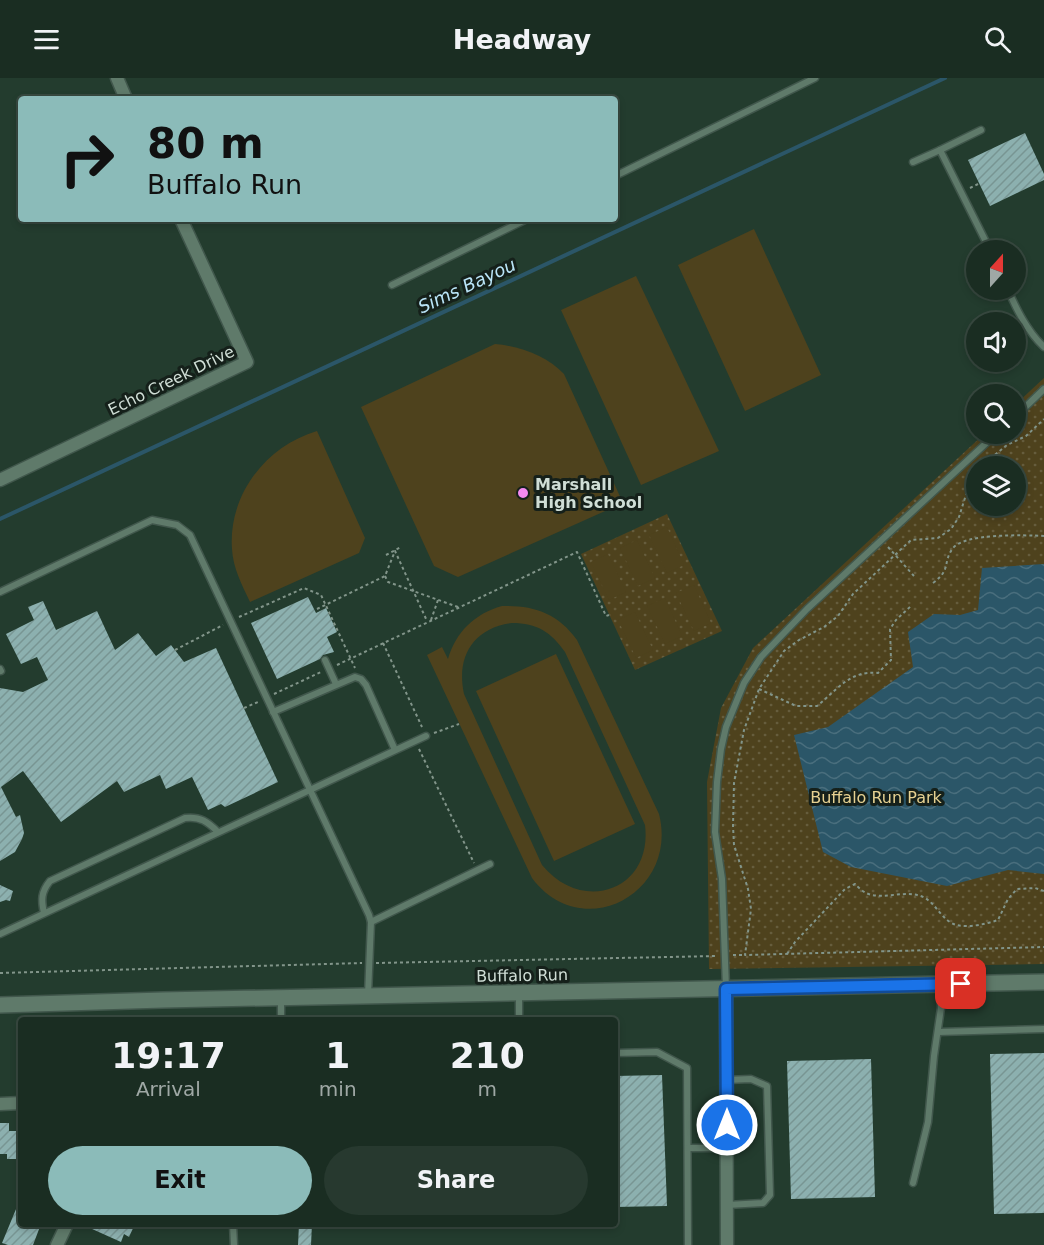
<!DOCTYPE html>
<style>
:root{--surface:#1a2d22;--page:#27392f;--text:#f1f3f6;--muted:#9fa8a5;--line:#384940;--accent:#8bbbb9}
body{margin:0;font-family:"DejaVu Sans",sans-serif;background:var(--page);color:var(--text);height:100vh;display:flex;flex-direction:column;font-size:22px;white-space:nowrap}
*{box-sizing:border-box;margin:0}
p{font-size:20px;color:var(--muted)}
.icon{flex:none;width:33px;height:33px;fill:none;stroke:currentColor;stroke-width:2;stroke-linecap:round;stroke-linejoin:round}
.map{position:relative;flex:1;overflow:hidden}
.drawer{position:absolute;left:18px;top:939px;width:600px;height:210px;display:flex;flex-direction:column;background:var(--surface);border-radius:6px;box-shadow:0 3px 9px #0003,0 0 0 2px var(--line)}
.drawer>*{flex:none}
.guide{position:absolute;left:18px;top:18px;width:600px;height:126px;border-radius:6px;box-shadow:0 3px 9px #0003,0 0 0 2px var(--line);background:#8bbbb9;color:#111;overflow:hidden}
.needle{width:39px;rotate:21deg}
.fabs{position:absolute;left:966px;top:162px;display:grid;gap:12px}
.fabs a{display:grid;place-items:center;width:60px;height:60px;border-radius:50%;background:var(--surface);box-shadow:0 3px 9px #0003,0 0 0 2px var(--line);font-size:30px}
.pin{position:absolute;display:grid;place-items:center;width:51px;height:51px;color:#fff;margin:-26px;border-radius:12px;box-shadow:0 3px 9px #0006}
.me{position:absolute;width:66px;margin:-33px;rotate:0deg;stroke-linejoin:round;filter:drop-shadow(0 0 4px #0008)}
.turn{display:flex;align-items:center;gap:21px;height:126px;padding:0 30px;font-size:27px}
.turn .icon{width:78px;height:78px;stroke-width:2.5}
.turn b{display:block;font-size:42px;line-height:51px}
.eta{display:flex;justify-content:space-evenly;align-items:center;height:102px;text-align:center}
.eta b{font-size:36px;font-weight:700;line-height:42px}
.primary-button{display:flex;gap:12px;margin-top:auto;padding:12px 30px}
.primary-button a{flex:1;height:69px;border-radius:36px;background:var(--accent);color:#111;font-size:24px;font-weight:700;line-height:69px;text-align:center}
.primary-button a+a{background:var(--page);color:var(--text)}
header{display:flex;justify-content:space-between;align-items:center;height:78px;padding:0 30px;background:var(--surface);font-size:27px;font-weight:700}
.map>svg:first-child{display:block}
.park{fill:url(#park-dots);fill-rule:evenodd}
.pitch{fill:#4e421d;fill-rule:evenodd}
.water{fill:url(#water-waves)}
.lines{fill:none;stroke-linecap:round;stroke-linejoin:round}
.stream{stroke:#2b5668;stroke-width:4}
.building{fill:url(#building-hatch)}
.service-casing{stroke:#41574c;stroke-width:9}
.minor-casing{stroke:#41574c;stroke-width:15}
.tertiary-casing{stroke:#41574c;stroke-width:18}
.path{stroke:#82958a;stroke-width:2;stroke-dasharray:3 3;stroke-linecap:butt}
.service{stroke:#5f7a6a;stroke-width:6}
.minor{stroke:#5f7a6a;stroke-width:12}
.tertiary{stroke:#5f7a6a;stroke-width:15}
.route-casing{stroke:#114b97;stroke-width:15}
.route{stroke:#1a73e8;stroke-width:10}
.poi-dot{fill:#f489f0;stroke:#15201a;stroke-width:2}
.labels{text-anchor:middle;stroke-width:6;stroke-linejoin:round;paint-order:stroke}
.street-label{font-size:16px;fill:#d0ded6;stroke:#15201a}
.poi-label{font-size:16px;font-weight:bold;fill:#d0ded6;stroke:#15201a;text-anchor:start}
.park-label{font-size:16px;fill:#e6d191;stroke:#15201a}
.water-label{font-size:18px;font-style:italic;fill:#bae5f8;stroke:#15201a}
</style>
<header><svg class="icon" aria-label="menu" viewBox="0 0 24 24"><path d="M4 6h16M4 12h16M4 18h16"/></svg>Headway<svg class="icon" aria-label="search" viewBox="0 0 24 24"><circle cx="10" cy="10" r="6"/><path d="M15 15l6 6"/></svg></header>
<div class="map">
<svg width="1044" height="1167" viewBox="0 0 1044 1167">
<defs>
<pattern id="park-dots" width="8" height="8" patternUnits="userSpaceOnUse" patternTransform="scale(1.5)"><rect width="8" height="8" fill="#4e421d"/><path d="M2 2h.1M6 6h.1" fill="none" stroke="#665d3d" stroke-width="1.8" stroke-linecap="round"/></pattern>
<pattern id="water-waves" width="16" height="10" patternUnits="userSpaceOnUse" patternTransform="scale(1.5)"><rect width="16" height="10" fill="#2b5668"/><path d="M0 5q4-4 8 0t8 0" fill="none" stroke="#496e7d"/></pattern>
<pattern id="building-hatch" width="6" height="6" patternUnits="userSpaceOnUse" patternTransform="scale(1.5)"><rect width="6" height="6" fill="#8cb0af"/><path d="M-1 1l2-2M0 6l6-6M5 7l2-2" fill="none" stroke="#789593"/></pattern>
</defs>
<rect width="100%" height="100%" fill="#233c2e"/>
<g class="park">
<path d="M1044,300V886L709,891L707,704L721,630L753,570L984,356H1016V326ZM976,388H1016V428H976Z"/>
<polygon points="667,436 722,553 635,592 581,476"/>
</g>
<g class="pitch">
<polygon points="754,151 821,297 745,333 678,187"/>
<polygon points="636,198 719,373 641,407 561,232"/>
<path d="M495,266C520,268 547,278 564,296L623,425L458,499L434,488L361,329Z"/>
<path d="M317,353L365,460L359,475L250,524C242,507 233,490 232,471C228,417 266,368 317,353Z"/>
<polygon points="667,449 684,487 667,495 649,457"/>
<polygon points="637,462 655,500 638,508 620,470"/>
<polygon points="608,476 626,514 609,522 591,484"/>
<polygon points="694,507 711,545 694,553 676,515"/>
<polygon points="665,520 682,558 665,566 647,528"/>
<path d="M502,528C533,527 558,535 577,562L659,736C679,815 582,867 532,800L427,577L442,569L448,581C456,554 474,536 502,528ZM512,545C537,545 551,554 565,574L645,747C653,812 583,837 542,787L464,616C456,579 473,550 512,545Z"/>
<polygon points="635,534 653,572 636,580 618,542"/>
<polygon points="556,576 635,746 554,783 476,613"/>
</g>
<polygon class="water" points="1044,486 1044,796 1008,792 947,808 851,789 823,774 794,657 828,649 913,589 908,554 934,536 960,537 978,532 982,490"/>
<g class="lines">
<polyline class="stream" points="0,441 945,0"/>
</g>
<g class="building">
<polygon points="1025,55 1044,96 1044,102 990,128 968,82"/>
<polygon points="308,519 316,535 326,530 337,554 327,559 334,574 323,577 320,581 277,601 251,545"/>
<polygon points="43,523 56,552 97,533 115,572 138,555 156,578 171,567 184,584 216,570 278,704 225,729 221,726 208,732 192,699 166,711 160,697 124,714 117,703 61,744 23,693 1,709 16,739 20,737 24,755 22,761 15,774 0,783 0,610 23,614 48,602 37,579 21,586 6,556 34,542 28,529"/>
<polygon points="0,807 13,813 10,823 6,822 0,824"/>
<polygon points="1044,975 1044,1135 994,1136 990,976"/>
<polygon points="871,981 875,1119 791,1121 787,983"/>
<polygon points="662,997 667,1128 615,1129 615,998"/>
<polygon points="0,1045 9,1045 9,1053 20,1053 20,1081 7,1081 7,1076 0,1076"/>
<polygon points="21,1119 21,1146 41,1146 33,1167 8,1167 2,1165"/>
<polygon points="81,1146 135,1146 129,1159 124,1156 121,1164"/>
<polygon points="299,1146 312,1146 311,1167 298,1167"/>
</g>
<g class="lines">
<g class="service-casing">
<g id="service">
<polyline points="981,52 940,72 990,172"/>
<polyline points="913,84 940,72"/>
<polyline points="615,98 815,0"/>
<polyline points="392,207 527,141"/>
<path d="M1008,212C1017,232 1027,253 1044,269"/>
<polyline points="1016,338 1044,311"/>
<polyline points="0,514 152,442 177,447 190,457 369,837 371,844 368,917"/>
<polyline points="325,582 336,606"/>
<polyline points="0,591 1,593"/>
<polyline points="273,634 355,599 361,601 366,607 395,672"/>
<path d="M44,835C41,822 41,814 50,803L185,740C200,738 208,744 218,754"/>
<polyline points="371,844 490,786"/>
<polyline points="0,856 426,658"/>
<polyline points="726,910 722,801 715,754 717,704 721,671 726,649 744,605 761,579 807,531 996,356"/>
<polyline points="519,916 519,942"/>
<polyline points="281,920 281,942"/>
<polyline points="938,954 1044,951"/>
<polyline points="615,975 657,974 687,990 688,1167"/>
<polyline points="726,1002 751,1001 767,1008 770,1117 763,1125 727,1127"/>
<polyline points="688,1070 727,1070"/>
<polyline points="913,1105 928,1044 934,978 941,930 941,908"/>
<polyline points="233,1146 234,1167"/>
</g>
</g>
<g class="minor-casing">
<g id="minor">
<polyline points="117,0 126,21"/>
<polyline points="0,402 247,284 181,141"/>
<polyline points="726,911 727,1167"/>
<polyline points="0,1026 21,1025"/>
<polyline points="57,1167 67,1146"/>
</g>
</g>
<g class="tertiary-casing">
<polyline id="tertiary" points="0,927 163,922 1044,904"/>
</g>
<g class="path">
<polyline points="970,110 978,106"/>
<polyline points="981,388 1007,367 1026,358 1044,341"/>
<polyline points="976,392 970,404 959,439 951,451 938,460 911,462 853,516 838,538 824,549 799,562 784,573 759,611 744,652 734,705 733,748 734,767 748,811 751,831 745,877 1044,869"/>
<polyline points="888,469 914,498"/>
<polyline points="386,477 401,469"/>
<polyline points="385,498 388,504 458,529"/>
<path d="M933,505C952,491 942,485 953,470C965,455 1025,457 1044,458"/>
<polyline points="317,531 385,498 395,473 427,543"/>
<polyline points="239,539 304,510 321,517 355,590"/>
<polyline points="431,542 438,522"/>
<polyline points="383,565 422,649"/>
<polyline points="175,572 223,547"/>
<polyline points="337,587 577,474 606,538 609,537"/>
<path d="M759,611L796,628H817C837,612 850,592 878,595L891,582L890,551L896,542L912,527"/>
<polyline points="274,616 321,594"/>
<polyline points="244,630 258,624"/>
<polyline points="434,655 459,646"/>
<polyline points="419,671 474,785"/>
<path d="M787,876L795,864L845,811L855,806C858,809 862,813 866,815C883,823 907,810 925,820C937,827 943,844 957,847C969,850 986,846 998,842L1008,821L1017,811L1035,810L1044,813"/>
<polyline points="733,877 745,877"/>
<polyline points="376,885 716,878"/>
<polyline points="0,895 362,885"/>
</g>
<use href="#service" class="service"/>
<use href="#minor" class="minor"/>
<use href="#tertiary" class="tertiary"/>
</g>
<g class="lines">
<g class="route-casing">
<polyline id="route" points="727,1047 726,911 961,906"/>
</g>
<use href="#route" class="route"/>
</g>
<circle class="poi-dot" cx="523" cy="415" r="6"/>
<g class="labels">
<g class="street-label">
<text transform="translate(171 302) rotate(-26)" y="6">Echo Creek Drive</text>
<text transform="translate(522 897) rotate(-1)" y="6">Buffalo Run</text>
</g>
<g class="poi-label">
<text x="535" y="412">Marshall<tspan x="535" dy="18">High School</tspan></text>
</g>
<g class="park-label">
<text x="876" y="725">Buffalo Run Park</text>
</g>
<g class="water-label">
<text transform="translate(467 208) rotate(-25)" y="6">Sims Bayou</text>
</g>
</g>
</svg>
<div class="fabs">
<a><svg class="needle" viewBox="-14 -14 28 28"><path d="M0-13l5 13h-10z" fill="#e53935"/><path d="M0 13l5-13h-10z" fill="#9fa8a5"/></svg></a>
<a><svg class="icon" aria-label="sound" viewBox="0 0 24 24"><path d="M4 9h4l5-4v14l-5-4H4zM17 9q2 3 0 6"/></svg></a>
<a><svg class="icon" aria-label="search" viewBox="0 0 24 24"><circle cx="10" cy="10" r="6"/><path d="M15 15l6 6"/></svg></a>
<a><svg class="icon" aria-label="layers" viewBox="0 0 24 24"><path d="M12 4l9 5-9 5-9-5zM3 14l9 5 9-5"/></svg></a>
</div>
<div class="pin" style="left:961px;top:906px;background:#d93025"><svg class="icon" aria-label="arrive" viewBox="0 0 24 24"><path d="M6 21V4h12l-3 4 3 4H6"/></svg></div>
<svg class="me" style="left:727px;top:1047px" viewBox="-20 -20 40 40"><circle r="17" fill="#1a73e8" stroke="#fff" stroke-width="3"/><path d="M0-11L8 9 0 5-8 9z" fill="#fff"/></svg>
<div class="guide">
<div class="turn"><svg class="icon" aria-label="right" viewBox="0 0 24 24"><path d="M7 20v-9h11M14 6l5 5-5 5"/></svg><div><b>80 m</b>Buffalo Run</div></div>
</div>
<section class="drawer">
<div class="eta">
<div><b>19:17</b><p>Arrival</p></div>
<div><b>1</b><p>min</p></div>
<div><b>210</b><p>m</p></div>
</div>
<div class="primary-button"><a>Exit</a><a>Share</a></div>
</section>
</div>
